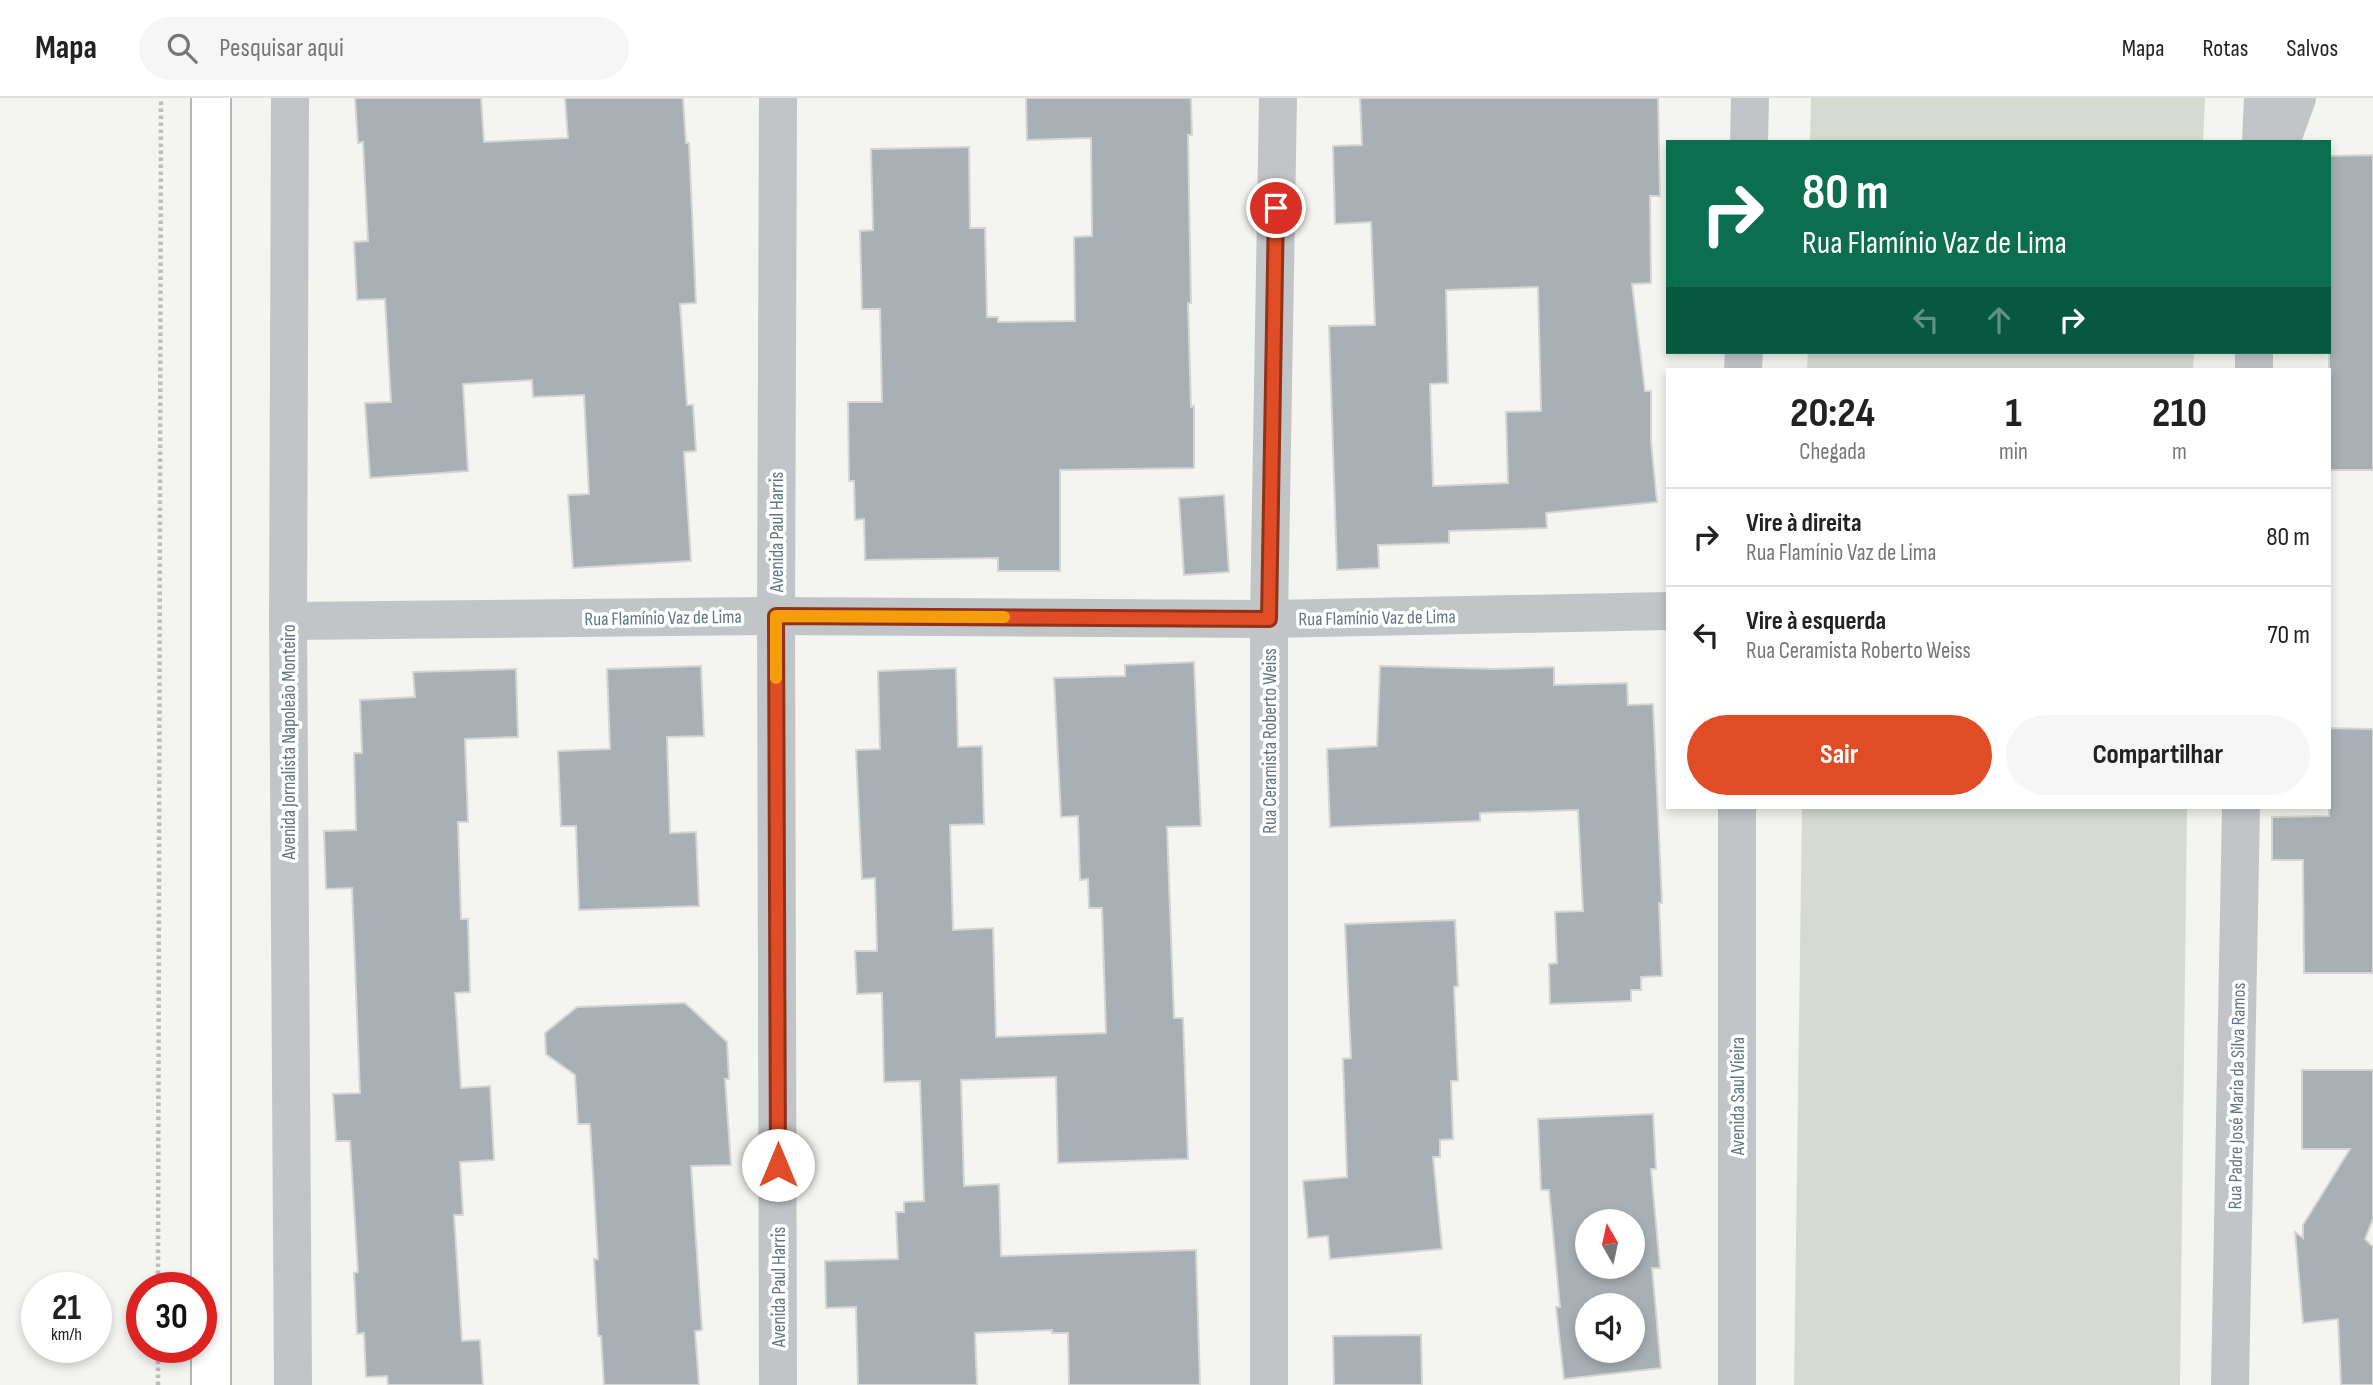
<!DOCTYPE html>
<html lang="pt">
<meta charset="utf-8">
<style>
:root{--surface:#fff;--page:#f6f6f6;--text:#222;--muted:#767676;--line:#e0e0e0;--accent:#df4c25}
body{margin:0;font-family:"Sofia Sans Condensed",sans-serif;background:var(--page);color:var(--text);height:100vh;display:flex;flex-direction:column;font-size:26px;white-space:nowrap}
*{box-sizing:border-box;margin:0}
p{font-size:23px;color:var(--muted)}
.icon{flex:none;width:38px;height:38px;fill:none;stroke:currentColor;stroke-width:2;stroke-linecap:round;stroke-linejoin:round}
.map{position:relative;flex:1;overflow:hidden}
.drawer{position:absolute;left:1666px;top:270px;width:665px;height:441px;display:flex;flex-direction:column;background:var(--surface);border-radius:0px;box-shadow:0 4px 10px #0003}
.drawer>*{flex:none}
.top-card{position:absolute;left:1666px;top:42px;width:665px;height:214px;border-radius:0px;box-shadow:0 4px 10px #0003;background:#0b6e4f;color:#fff;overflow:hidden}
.needle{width:46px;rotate:351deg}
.fabs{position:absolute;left:1575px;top:1111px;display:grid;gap:14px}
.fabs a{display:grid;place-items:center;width:70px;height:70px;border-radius:50%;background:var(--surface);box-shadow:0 4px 10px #0003;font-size:35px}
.speed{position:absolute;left:21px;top:1174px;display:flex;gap:14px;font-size:35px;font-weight:700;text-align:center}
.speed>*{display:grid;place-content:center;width:91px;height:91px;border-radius:50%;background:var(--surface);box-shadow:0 4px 10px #0003;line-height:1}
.speed small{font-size:18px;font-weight:400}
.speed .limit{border:10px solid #d22;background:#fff;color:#111}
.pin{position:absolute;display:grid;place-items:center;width:60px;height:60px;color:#fff;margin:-30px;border:4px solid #fff;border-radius:50%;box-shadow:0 2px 7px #0007}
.me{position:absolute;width:77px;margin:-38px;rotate:0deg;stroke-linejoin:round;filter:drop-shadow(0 0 5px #0008)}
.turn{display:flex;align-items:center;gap:24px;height:147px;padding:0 21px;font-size:32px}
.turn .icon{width:91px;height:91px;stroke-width:2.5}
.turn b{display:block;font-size:49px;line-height:60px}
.lanes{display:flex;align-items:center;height:66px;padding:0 21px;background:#0003;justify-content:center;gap:35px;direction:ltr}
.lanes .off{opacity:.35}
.eta{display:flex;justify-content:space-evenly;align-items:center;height:119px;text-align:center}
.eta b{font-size:42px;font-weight:700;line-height:49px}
.primary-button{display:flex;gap:14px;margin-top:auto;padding:14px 21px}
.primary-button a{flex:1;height:80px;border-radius:42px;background:var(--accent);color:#fff;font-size:28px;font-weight:700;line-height:80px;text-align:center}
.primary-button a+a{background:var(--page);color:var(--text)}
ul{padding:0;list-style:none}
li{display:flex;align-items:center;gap:21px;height:98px;padding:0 21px;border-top:2px solid var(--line)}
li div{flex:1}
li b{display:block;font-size:26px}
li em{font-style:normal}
header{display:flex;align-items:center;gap:42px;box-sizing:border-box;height:98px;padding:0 35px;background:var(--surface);border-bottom:2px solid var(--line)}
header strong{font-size:33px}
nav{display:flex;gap:38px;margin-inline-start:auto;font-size:24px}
.search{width:490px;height:63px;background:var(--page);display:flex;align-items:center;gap:18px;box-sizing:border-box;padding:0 24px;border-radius:38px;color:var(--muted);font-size:26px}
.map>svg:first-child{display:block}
.green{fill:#d5dbd1}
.building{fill:#a8b0b5;stroke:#d5d5d3;stroke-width:2;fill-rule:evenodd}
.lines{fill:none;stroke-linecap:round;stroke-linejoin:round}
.secondary-casing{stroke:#b2b7bb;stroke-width:42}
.path{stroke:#bbbdbf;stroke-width:4.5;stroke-dasharray:3.5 3.5;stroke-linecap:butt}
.street{stroke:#c2c5c8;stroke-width:38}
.secondary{stroke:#fff;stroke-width:38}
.route-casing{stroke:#913118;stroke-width:18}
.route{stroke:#df4c25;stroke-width:12}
.slow{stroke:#f59e0b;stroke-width:12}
.labels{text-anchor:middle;stroke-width:7;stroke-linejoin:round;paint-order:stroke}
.street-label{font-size:19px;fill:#647581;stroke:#fff}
</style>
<header>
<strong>Mapa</strong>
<div class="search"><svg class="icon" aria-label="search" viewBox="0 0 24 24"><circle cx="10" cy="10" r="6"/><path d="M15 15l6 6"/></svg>Pesquisar aqui</div>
<nav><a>Mapa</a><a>Rotas</a><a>Salvos</a></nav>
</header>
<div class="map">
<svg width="2373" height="1287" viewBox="0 0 2373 1287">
<rect width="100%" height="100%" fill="#f4f4f0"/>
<g class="green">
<polygon points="1811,0 2205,0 2203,44 1810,44"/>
<polygon points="1808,254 2194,254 2193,271 1807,271"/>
<polygon points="1802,709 2187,709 2180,1287 1794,1287"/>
</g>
<g class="building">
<polygon points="355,0 481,0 484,44 568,40 565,0 683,0 686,45 689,45 696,205 680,206 687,307 693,307 696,353 684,354 691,463 573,470 568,397 589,396 584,297 533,299 532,282 463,286 468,373 370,380 365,305 391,304 385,201 357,202 354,144 368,143 363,44 358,45"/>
<polygon points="1026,0 1191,0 1192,37 1188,37 1191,205 1188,205 1191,309 1194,308 1194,370 1060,372 1060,473 998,473 998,460 865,462 864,421 855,422 854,383 849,383 848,304 882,304 880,211 862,211 860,133 873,132 871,51 969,49 970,130 985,130 987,219 998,219 998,224 1075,223 1074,139 1092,138 1091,40 1027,42"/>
<path d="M1360,0H1658L1660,98H1650L1651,185L1632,186L1645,293H1651V343L1657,404L1546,415L1547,430L1449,433V445L1378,447L1379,470L1337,472L1329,228L1375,227L1371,124L1335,126L1333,48L1362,47ZM1538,189L1541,313L1506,314L1508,385L1433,388L1430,286L1448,285L1446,192Z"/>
<polygon points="2373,57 2373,372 2329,372 2329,58"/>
<polygon points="1224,397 1229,474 1184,477 1179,400"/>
<polygon points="1194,564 1201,728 1167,729 1174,920 1183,920 1188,1061 1058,1065 1056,979 961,982 964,1088 999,1086 1001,1158 1196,1152 1200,1287 1069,1287 1068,1235 1052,1235 1052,1232 975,1235 977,1287 858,1287 856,1209 826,1210 825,1163 898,1161 896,1114 904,1114 904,1104 924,1103 920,983 884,984 882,895 857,896 855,853 877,853 875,780 862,781 856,652 880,651 878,573 956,570 958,649 982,648 984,726 950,727 953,832 993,830 996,939 1106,935 1102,810 1089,810 1088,781 1080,782 1078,718 1061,719 1054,580 1125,578 1125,567"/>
<polygon points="701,568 704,638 667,639 670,735 696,734 699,808 579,812 576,728 561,728 558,653 610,651 607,571"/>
<polygon points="1380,568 1496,571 1554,569 1554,587 1627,585 1628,607 1653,606 1662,805 1659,805 1662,878 1641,879 1641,892 1631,892 1631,903 1550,906 1549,866 1557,865 1555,814 1583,813 1578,712 1480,715 1480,723 1330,729 1327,651 1377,648"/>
<polygon points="516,571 518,639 465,641 468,724 458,724 461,821 468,821 470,894 455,895 461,990 490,988 494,1062 460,1064 463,1117 454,1117 462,1243 480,1242 483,1287 388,1287 387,1278 366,1279 364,1235 357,1236 354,1175 358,1174 350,1043 336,1043 333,996 360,995 352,790 326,791 324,733 356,732 354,655 362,655 360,602 415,599 413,574"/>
<polygon points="2329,630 2373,631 2373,875 2304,875 2303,762 2272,762 2272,719 2329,718"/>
<polygon points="1455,822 1458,888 1454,889 1458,983 1451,983 1453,1041 1440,1042 1440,1059 1433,1059 1442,1151 1330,1161 1328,1138 1308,1140 1303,1083 1347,1079 1343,961 1351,960 1345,826"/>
<polygon points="685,905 727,944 729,981 725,981 731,1067 691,1068 702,1232 695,1233 699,1287 604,1287 601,1238 598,1238 594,1161 598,1161 590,1026 578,1026 575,977 546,956 545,935 577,909"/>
<polygon points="2302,972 2373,972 2373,1121 2365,1141 2373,1149 2373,1287 2341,1287 2338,1221 2303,1225 2295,1134 2303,1140 2303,1127 2350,1051 2302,1051"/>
<path d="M1653,1016L1656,1071H1651L1660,1170H1652L1661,1270L1564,1281L1556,1209H1560L1549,1092H1541L1538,1021ZM1587,1124H1633V1169H1587ZM1587,1208H1633V1253H1587Z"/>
<polygon points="1421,1237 1422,1287 1334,1287 1333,1238"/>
</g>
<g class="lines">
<g class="secondary-casing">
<polyline id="secondary" points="211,0 211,1287"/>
</g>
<g class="path">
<polyline points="158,1190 161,0"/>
<polyline points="158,1287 158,1250"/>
</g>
<g class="street">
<polyline points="290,0 288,523 293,1287"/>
<polyline points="778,0 776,518 778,1287"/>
<polyline points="1749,44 1750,0"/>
<polyline points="2261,44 2263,0"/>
<polyline points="2281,44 2297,0"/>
<polyline points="1743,271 1744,254"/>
<polyline points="2254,271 2254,254"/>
<polyline points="288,523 776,518 1269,521 1668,513"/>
<polyline points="1737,709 1737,1287"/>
<polyline points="1269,1287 1269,521 1278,0"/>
<polyline points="2230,1287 2241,709"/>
</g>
<use href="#secondary" class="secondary"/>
</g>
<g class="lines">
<g class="route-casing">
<polyline id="route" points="778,1067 776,518 1269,521 1276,110"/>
</g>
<use href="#route" class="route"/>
<polyline class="slow" points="776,580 776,518 1004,519"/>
</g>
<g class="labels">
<g class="street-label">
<text transform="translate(776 434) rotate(-90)" y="7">Avenida Paul Harris</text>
<text transform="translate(663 519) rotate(-1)" y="7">Rua Flamínio Vaz de Lima</text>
<text transform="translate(1377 519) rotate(-1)" y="7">Rua Flamínio Vaz de Lima</text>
<text transform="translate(1269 643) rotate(-90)" y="7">Rua Ceramista Roberto Weiss</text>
<text transform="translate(288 644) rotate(-90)" y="7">Avenida Jornalista Napoleão Monteiro</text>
<text transform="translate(1737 998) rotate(-90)" y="7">Avenida Saul Vieira</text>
<text transform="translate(2236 998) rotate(-89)" y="7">Rua Padre José Maria da Silva Ramos</text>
<text transform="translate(778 1189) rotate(-90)" y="7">Avenida Paul Harris</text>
</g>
</g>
</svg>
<div class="fabs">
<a><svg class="needle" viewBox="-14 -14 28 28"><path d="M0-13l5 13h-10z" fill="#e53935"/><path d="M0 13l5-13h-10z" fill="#767676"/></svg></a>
<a><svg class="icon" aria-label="sound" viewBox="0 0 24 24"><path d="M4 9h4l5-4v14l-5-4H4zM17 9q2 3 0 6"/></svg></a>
</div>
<div class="speed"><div>21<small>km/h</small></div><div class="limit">30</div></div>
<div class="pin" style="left:1276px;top:110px;background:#d93025"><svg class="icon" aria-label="arrive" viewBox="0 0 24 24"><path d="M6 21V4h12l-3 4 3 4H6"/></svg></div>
<svg class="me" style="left:778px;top:1067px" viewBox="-20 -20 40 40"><circle r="19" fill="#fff"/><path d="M0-13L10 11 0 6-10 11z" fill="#df4c25"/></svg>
<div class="top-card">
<div class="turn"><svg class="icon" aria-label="right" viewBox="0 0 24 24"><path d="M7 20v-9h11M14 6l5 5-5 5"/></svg><div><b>80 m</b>Rua Flamínio Vaz de Lima</div></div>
<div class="lanes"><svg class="icon off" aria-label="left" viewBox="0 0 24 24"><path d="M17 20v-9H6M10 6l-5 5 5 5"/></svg><svg class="icon off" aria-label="ahead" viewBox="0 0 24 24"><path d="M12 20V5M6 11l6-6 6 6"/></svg><svg class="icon" aria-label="right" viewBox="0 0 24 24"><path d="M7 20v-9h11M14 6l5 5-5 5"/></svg></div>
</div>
<section class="drawer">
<div class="eta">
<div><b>20:24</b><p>Chegada</p></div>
<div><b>1</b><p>min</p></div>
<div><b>210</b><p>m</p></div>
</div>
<ul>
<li><svg class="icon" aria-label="right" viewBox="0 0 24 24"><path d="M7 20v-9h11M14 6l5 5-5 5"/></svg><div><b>Vire à direita</b><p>Rua Flamínio Vaz de Lima</p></div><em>80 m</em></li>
<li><svg class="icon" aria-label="left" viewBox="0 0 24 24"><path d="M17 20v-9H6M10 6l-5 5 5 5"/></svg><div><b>Vire à esquerda</b><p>Rua Ceramista Roberto Weiss</p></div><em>70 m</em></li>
</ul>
<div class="primary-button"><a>Sair</a><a>Compartilhar</a></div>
</section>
</div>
